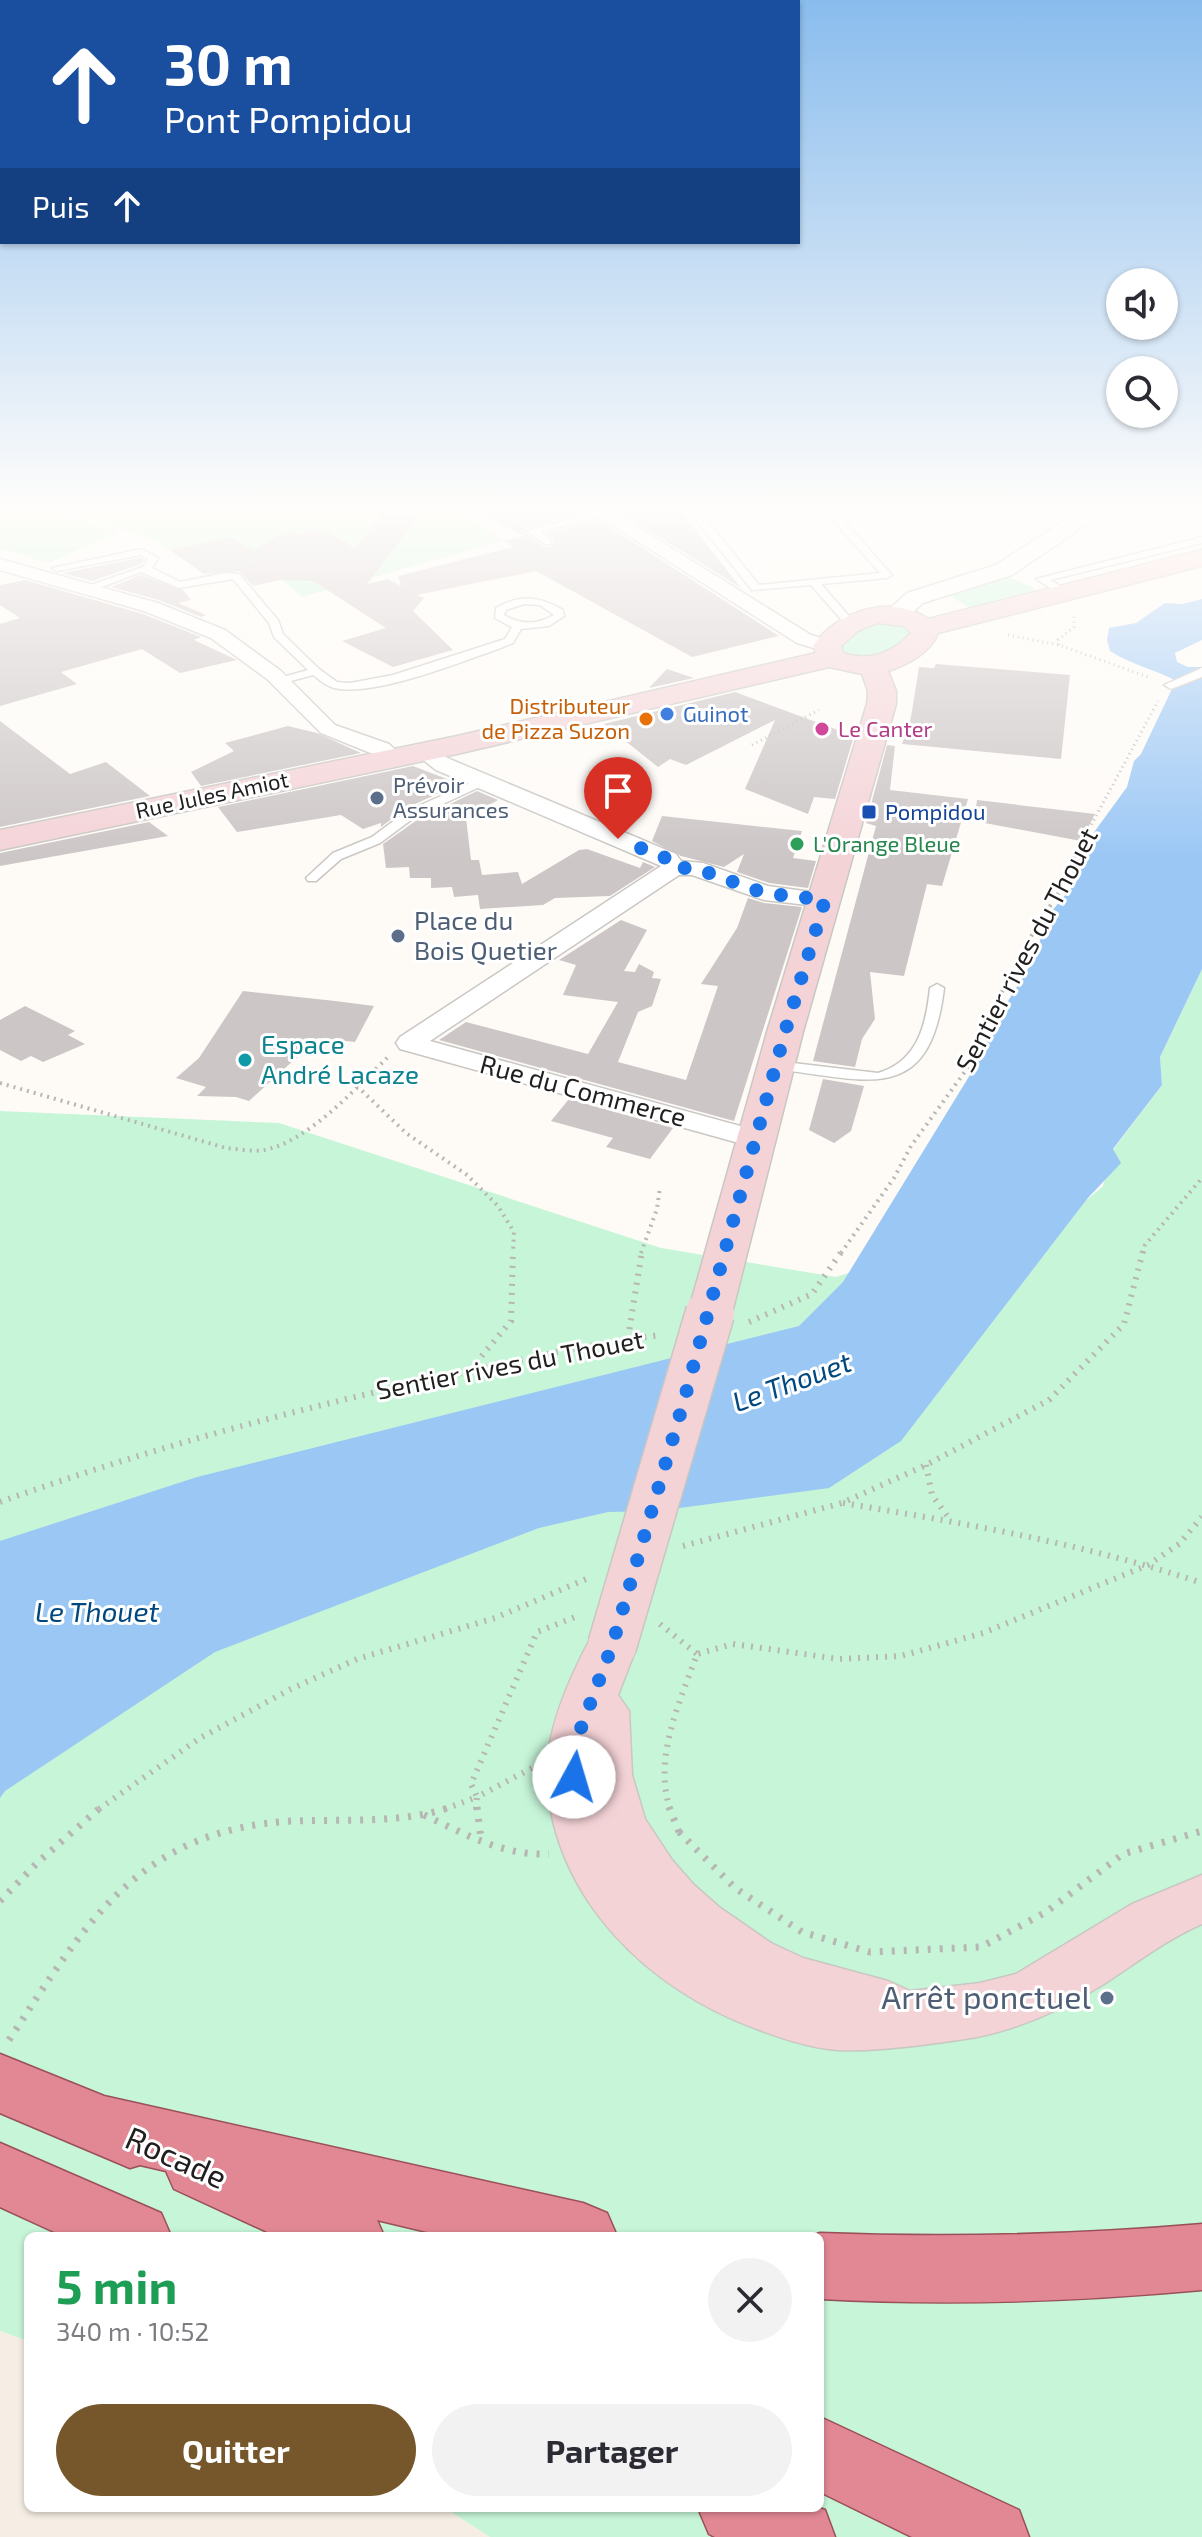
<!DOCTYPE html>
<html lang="fr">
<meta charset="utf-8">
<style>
:root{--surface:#fff;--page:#f2f2f3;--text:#2b2b33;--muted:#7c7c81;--accent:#75572b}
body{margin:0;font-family:"Exo 2",sans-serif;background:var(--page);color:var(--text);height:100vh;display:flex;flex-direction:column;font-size:30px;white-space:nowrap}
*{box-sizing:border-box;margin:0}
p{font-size:26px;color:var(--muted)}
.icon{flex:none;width:44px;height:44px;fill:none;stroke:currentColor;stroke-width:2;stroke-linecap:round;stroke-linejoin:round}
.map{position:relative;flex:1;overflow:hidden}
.sheet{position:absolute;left:24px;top:2232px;width:800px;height:280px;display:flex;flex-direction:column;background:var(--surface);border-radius:12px;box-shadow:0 2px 6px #0004}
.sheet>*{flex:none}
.banner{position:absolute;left:0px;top:0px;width:800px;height:244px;box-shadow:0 2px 6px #0004;background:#1a4fa0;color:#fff;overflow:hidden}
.buttons{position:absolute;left:1106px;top:268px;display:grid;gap:16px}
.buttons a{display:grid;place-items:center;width:72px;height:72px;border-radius:50%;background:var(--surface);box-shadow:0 2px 6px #0004;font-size:40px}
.pin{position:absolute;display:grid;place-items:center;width:68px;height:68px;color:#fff;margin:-82px -34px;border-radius:50% 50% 50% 0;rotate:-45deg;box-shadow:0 0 8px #0007}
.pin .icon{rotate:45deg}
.me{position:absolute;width:88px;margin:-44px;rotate:6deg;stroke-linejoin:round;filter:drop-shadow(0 0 6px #0008)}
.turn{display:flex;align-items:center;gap:28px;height:168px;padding:0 32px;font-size:36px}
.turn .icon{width:104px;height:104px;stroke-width:2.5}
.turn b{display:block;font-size:56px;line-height:68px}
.then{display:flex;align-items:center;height:76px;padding:0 32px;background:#0003;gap:16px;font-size:30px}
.round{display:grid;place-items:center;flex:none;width:84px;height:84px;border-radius:42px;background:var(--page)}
.summary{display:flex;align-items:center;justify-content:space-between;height:136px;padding:0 32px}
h1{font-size:48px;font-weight:700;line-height:60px;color:#1e9e55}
.button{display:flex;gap:16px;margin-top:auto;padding:16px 32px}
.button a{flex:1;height:92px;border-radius:48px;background:var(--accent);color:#fff;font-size:32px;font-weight:700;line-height:92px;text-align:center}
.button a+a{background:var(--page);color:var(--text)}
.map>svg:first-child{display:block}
.built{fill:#f6eee4}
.green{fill:#c6f5d8}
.water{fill:#9bc7f5}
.building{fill:#ccc6c6}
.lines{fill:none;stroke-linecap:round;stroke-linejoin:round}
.service-casing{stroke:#c9c7c3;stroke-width:3}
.pedestrian-casing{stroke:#c9c7c3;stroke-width:3}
.minor-casing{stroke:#c9c7c3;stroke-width:3}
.tertiary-casing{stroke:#c9c7c3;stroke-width:3}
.secondary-casing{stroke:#c9c7c3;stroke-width:3}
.trunk-casing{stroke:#9a5059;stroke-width:3}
.path-far3{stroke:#b8b6b3;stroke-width:3;stroke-dasharray:1 4;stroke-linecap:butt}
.path-far2{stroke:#b8b6b3;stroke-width:4;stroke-dasharray:2 5;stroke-linecap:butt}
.path-far1{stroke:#b8b6b3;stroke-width:6;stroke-dasharray:2 7;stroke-linecap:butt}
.path{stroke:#b8b6b3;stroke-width:7;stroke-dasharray:3 9;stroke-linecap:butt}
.service{fill:#fff;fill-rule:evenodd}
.pedestrian{fill:#fff;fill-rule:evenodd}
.minor{fill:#fff;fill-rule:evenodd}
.tertiary{fill:#fff;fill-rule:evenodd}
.secondary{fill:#f4d3d7;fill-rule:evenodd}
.trunk{fill:#e28894;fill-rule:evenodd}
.secondary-bridge-casing{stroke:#c9c7c3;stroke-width:51;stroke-linecap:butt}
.secondary-bridge{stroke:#f4d3d7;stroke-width:48}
.route{stroke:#1a73e8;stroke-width:14;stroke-dasharray:0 25.2}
.shop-dot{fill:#3f7fe0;stroke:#fff;stroke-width:3}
.food-dot{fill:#e8710a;stroke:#fff;stroke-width:3}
.hotel-dot{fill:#d1479c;stroke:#fff;stroke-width:3}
.service-dot{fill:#5c6f8a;stroke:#fff;stroke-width:3}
.transit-dot{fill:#1a4fb4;stroke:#fff;stroke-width:3}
.leisure-dot{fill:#2e9e5b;stroke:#fff;stroke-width:3}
.culture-dot{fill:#0f9aa8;stroke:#fff;stroke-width:3}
.labels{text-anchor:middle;stroke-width:6;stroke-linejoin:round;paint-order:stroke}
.far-food-label{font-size:22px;fill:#c56008;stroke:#fff;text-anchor:end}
.far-shop-label{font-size:22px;fill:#366cbe;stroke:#fff;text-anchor:start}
.far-hotel-label{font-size:22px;fill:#b23c85;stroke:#fff;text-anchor:start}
.far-service-label{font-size:22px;fill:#4e5e75;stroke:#fff;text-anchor:start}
.far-street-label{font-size:22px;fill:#201f1e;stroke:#fff}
.far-transit-label{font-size:22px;fill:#164399;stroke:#fff;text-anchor:start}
.far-leisure-label{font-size:22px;fill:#27864d;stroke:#fff;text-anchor:start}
.service-label{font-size:26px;fill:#4e5e75;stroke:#fff;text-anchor:start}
.street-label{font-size:26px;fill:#201f1e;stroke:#fff}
.culture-label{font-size:26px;fill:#0d838f;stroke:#fff;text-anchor:start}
.water-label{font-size:28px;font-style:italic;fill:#02487e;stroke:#fff}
.near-service-label{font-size:32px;fill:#4e5e75;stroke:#fff;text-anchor:end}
.near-street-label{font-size:32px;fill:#201f1e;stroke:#fff}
</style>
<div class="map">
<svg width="1202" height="2537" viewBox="0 0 1202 2537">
<rect width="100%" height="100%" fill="#fefbf7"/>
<polygon class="built" points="0,2331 28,2341 28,2508 445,2508 490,2537 0,2537"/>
<g class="green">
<polygon points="40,505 462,505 454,509 503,541 302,597 237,541 178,554 149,538"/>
<polygon points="28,506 120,532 49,563 0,549 0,517"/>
<polygon points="1007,576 1034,588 1033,595 974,611 948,594"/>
<path d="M890,621L912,631C898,656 864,669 840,651L839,644L865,625Z"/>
<polygon points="1202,969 1202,2537 490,2537 445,2508 820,2508 820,2236 28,2236 28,2341 0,2331 0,1111 279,1123 661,1248 836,1277 1088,1199 1103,1186 1113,1150 1162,1085 1160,1057"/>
</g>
<path class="water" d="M1202,599V640L1175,653L1177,662L1188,667H1202V969L1160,1057L1162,1085L1113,1149L1121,1163L1087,1199L901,1441L829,1488L657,1511L608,1512L539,1528L215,1652L5,1791L0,1798V1541L197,1477L799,1326L843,1282L973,1070L995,1022L1031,964L1051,912L1077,881L1072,871L1092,835L1127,787L1134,761L1141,754L1171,691L1182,684C1160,671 1132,665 1110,651L1107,640L1109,628L1136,623L1165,603L1182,604Z"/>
<g class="building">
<polygon points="640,505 644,510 677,507 741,588 611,507"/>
<polygon points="577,506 586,512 526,528 524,532 543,546 551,547 554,540 547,533 599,520 779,636 692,657 536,571 417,595 424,598 413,611 453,650 393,667 342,641 386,628 313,581 280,580 253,586 239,571 204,574 170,550 230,537 254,551 279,534 289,532 301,534 323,529 355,548 384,513 420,515 367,584 388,579 401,586 398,576 513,547 503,541 524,536 478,513"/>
<polygon points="140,558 144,560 141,564 92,581 62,573"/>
<polygon points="141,575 183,590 191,600 178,603 206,615 201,617 159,600 111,587"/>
<polygon points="25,580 143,614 201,637 194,640 237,660 180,673 142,649 61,672 77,684 0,706 0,624 20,618 0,605 0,585"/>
<polygon points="936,664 1070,675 1061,759 902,744 911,717 919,667 934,668"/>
<polygon points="667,669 694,678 649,688"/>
<polygon points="735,692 854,736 835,799 814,797 808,814 745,789 775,720 686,765 670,759 658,767 604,724"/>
<polygon points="0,721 70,774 106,762 150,796 0,827"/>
<polygon points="288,726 317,733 361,753 201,786 191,772 234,751 225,743"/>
<polygon points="887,745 895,746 890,790 968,799 942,886 927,884 904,976 870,972 875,1019 862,1039 855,1067 813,1061 876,826 866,823"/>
<polygon points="413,766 460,784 406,808 381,827 381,823 363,829 341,815 237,832 218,807"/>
<polygon points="477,791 498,800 466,818 471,860 479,860 482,875 518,872 522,884 579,850 587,849 640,868 643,862 655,867 610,896 555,898 543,905 480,909 478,895 454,897 452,887 431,888 431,878 410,878 409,867 386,868 383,844 417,820"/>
<polygon points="977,800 1095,814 1081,841 974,821"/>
<polygon points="662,816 802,831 793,858 816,861 808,888 769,883 737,872 744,854 724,867 681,856 652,841"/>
<polygon points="149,822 168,836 0,866 0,853"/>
<polygon points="748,898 764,903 802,907 734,1121 439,1040 466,1022 588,1054 618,1002 563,995 576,965 559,960 621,920 647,930 624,971 635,972 639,964 654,972 652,978 661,979 652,1006 638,1012 618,1062 686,1080 718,986 701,984 737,928"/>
<polygon points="243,991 335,1001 374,1006 355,1042 318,1038 249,1101 236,1097 197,1096 206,1087 176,1078 199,1058"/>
<polygon points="25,1006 75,1031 68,1035 85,1044 43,1062 31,1056 21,1061 0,1050 0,1020"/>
<polygon points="823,1079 864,1086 851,1131 834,1143 809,1130"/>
<polygon points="569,1099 673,1128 650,1159 606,1147 613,1138 551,1121"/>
</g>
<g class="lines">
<g class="service-casing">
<g id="service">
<polygon points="684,505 694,505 759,585 880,573 825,511 830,508 901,505 896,508 837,513 892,575 887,578 821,584 855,623 846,625 811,585 752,590"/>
<polygon points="603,510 606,511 606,515 540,532 551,540 551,544 545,544 527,531"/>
<polygon points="1202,537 1202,543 1050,580 1068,590 1068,594 1060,594 1036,579"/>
<path d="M142,549L158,558L152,568L180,582L225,573L239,574L278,620L283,634L319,669L337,682L350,683L393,675L505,639L512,627L495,618L496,608C520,594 539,596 563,610L564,616L549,626L521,629L513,643L498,649C458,663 374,697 334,688C326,686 320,680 313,675L280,684L276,683V679L308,670L274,637L269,623L233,579L179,588L141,572L89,592L84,589L85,587L143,567L148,559L141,555L57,571L52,568ZM524,604L540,605L554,615C537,625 521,625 504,615L506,610Z"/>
<polygon points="484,777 488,779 488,783 415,817 380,843 341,859 316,881 308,881 306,878 333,853 372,837 407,811"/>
<path d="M937,984L944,988C930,1107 867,1080 776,1069L769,1065L776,1061L878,1073C918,1061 926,1025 930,988Z"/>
</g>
</g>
<g class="pedestrian-casing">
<polygon id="pedestrian" points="1202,668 1202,677 1171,689 1164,685"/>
</g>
<g class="minor-casing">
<g id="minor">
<polygon points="581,505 602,505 811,635 834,642 837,646 827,652 797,643"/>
<polygon points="0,559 158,603 225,630 281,671 335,725 389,744 404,758 401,763 385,763 373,754 321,733 267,679 211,638 144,611 0,570"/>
<polygon points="424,746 452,760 676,854 681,861 703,863 768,886 833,895 837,900 833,905 825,907 764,900 692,875 679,875 430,1041 766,1133 770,1139 766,1145 756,1147 746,1145 400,1049 396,1043 400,1037 661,866 436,770 413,752"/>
</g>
</g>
<g class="tertiary-casing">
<polygon id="tertiary" points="1089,505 1115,505 1012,575 923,603 903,621 885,621 882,616 907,593 996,565"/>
</g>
<g class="secondary-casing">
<g id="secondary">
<path d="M1202,550V566L938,633C931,652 908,665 888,671L896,691V704L803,1032L732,1313L725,1323L710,1327L695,1323L688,1313L767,1032L867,704L868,691L862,674L829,667L457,754L0,850V830L457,736L816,653L813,646C837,611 891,593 928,619ZM877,623L904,626L911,633C892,653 870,662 843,653L841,646L858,631Z"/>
<path d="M612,1627L630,1632L637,1646L618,1695L629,1711L632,1775L645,1819L672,1860L694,1885L719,1907L771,1943L803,1958L888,1981L910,1991L980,1983L1016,1974L1132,1904L1202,1875V1924C1167,1939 1136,1963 1104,1984C1065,2008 1022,2028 977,2037C940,2043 875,2052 838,2050C810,2048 783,2039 757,2029C649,1990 555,1900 547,1781C544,1732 571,1674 594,1632Z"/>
</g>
</g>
<g class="trunk-casing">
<g id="trunk">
<polygon points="0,2054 104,2096 583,2203 607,2213 617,2236 444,2236 377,2220 384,2236 276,2236 174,2189 166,2171 140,2165 130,2168 0,2113"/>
<polygon points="0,2143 161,2213 171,2236 63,2236 0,2207"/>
<path d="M1202,2224V2290C1071,2302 951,2306 820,2299V2236H812L820,2233C948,2238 1074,2235 1202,2224Z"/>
<polygon points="820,2417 1019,2510 1029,2537 912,2537 820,2492"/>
<polygon points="698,2508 819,2508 825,2510 835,2537 715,2537 709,2534"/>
</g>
</g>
<g class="path-far3">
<polyline points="119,505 177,519 203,517 259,505"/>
<polyline points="1008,635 1059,645 1151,678"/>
<polyline points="1059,645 1058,640 1074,627 1074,614"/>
<polyline points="752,745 819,710"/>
<polyline points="1089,829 1158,701"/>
</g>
<g class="path-far2">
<path d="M0,1083L226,1148C238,1149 252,1152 264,1150C308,1142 357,1087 388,1057"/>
<polyline points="357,1086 406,1133 467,1175 498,1206 514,1232 513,1253"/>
<polyline points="641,1253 657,1209 660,1187"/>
<polyline points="841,1253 894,1178 911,1146 969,1066 983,1028 1034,931 1065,883 1066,873 1091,827"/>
<polyline points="1143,1253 1145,1245 1202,1178"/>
</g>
<g class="path-far1">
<polyline points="749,1322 812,1294 842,1251"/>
<polyline points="628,1338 642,1251"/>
<polyline points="470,1370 511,1321 513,1251"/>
<polyline points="926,1465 932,1495 950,1520"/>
<path d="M0,1502C150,1448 302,1407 457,1374C525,1359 592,1343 661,1335"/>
<path d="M843,1503C963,1523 1086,1544 1202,1583"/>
<polyline points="683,1546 842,1503 926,1465 1049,1400 1124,1324 1143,1251"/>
<polyline points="660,1624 697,1654"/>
<polyline points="99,1809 200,1738 291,1689 357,1659 495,1618 591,1577"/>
<polyline points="445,1809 477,1797 471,1784 537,1632 578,1616"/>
<polyline points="476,1809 477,1797 532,1768"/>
<path d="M670,1809C653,1757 680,1702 697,1654L733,1644L839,1659L901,1656L983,1633L1148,1565L1179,1544L1202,1517"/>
</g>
<g class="path">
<polyline points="477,1807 481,1839"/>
<polyline points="669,1807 679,1832 673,1835"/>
<path d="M424,1815C465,1834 503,1856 549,1854"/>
<polyline points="679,1832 735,1888 802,1932 870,1952 981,1947 1046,1912 1123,1854 1202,1831"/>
<polyline points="0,1901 37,1863 101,1807"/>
<path d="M9,2040C86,1923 139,1829 293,1821C345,1819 402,1824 451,1807"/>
</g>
<use href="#service" class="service"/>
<use href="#pedestrian" class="pedestrian"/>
<use href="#minor" class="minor"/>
<use href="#tertiary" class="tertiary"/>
<use href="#secondary" class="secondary"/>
<use href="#trunk" class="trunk"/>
<g class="secondary-bridge-casing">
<polyline id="secondary-bridge" points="612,1646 710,1313"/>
</g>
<use href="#secondary-bridge" class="secondary-bridge"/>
</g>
<linearGradient id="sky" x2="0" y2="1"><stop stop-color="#89bced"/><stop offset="0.59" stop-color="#fffdfb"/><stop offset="1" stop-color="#fffdfb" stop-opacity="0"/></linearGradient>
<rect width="1202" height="860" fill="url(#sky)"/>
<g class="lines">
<polyline class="route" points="574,1777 578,1736 612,1646 683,1404 785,1032 825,900 764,893 695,868 674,868 668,859 618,839"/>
</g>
<circle class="shop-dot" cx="667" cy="714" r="8"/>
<circle class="food-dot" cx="646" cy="719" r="8"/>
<circle class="hotel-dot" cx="822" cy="729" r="8"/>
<g class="service-dot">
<circle cx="377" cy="798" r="8"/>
<circle cx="398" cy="936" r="8"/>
<circle cx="1107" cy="1998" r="8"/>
</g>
<rect class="transit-dot" x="861" y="804" width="16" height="16" rx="4"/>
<circle class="leisure-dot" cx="797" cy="844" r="8"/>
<circle class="culture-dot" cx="245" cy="1060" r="8"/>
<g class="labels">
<g class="far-food-label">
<text x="630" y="714">Distributeur<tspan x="630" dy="25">de Pizza Suzon</tspan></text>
</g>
<g class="far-shop-label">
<text x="683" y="722">Guinot</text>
</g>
<g class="far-hotel-label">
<text x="838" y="737">Le Canter</text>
</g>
<g class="far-service-label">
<text x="393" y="793">Prévoir<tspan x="393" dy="25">Assurances</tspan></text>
</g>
<g class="far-street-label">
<text transform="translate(212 795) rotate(-12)" y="8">Rue Jules Amiot</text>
</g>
<g class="far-transit-label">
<text x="885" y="820">Pompidou</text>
</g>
<g class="far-leisure-label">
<text x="813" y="852">L'Orange Bleue</text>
</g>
<g class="service-label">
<text x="414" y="930">Place du<tspan x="414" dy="30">Bois Quetier</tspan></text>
</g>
<g class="street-label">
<text transform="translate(1027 950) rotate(-62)" y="9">Sentier rives du Thouet</text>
<text transform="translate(583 1091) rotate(15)" y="9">Rue du Commerce</text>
<text transform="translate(510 1365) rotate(-11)" y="9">Sentier rives du Thouet</text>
</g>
<g class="culture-label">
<text x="261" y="1054">Espace<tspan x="261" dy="30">André Lacaze</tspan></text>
</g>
<g class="water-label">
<text transform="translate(792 1382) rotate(-20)" y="10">Le Thouet</text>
<text x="97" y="1622">Le Thouet</text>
</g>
<g class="near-service-label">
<text x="1091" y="2009">Arrêt ponctuel</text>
</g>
<g class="near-street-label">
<text transform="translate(176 2158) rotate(24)" y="11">Rocade</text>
</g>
</g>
</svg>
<div class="buttons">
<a><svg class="icon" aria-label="sound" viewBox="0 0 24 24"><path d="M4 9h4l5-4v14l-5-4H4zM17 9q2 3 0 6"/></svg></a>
<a><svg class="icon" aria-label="search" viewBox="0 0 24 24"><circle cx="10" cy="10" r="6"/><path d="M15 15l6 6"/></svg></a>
</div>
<div class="pin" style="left:618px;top:839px;background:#d93025"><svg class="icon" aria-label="arrive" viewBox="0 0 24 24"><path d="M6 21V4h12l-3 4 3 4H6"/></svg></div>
<svg class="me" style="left:574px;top:1777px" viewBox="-20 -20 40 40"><circle r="19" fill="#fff"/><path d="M0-13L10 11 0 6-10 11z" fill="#1a73e8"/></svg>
<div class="banner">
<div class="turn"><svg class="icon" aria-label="ahead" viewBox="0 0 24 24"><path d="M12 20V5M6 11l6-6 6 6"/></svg><div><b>30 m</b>Pont Pompidou</div></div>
<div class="then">Puis<svg class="icon" aria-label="ahead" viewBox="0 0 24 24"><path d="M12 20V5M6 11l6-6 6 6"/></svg></div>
</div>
<section class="sheet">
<div class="summary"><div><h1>5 min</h1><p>340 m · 10:52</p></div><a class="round"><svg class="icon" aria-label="close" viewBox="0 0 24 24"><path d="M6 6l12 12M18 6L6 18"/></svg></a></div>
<div class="button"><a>Quitter</a><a>Partager</a></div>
</section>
</div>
